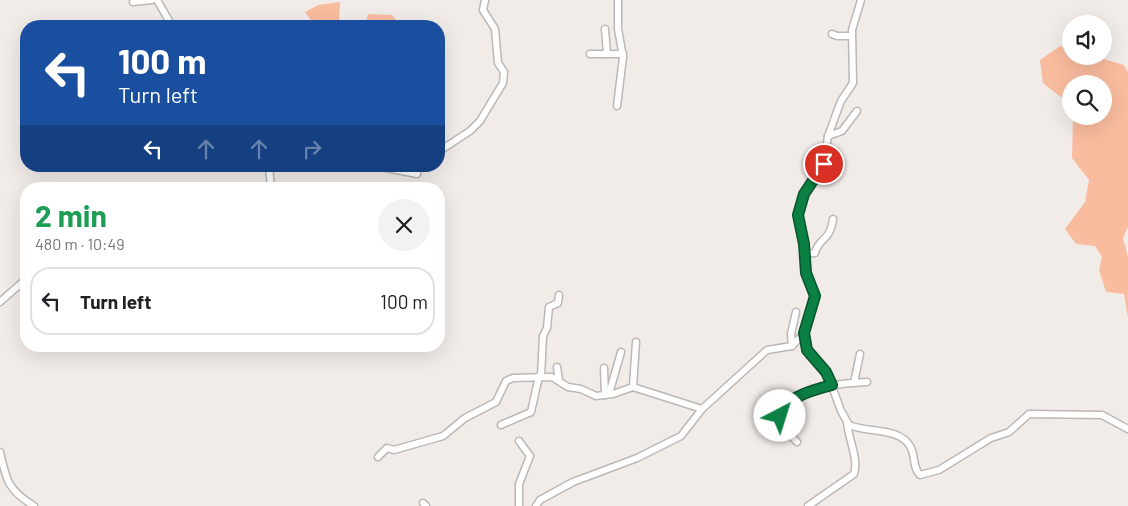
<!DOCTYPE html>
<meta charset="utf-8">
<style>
:root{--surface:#fff;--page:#f2f2f2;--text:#202124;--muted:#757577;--line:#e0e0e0}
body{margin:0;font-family:Barlow,sans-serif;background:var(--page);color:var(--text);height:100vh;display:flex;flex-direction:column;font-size:19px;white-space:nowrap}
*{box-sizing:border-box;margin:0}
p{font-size:16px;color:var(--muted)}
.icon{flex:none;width:28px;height:28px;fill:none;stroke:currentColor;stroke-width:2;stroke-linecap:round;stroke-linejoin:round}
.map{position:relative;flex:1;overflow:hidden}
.side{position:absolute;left:20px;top:182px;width:425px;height:170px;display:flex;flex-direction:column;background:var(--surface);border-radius:20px;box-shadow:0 5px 20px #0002}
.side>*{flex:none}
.top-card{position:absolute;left:20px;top:20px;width:425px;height:152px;border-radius:20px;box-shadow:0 5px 20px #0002;background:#1a4fa0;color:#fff;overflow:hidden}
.tools{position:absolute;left:1062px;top:15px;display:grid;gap:10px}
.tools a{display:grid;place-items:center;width:50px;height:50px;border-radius:50%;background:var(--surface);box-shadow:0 5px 20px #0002;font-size:25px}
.pin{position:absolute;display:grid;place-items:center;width:42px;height:42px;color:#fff;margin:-21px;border:2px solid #fff;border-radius:50%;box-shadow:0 1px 5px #0007}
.me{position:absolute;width:55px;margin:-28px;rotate:40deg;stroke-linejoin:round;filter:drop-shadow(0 0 4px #0008)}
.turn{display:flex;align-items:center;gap:18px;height:105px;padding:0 15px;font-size:22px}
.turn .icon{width:65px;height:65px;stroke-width:2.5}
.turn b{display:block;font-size:35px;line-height:42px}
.lanes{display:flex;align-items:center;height:48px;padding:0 15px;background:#0003;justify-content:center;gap:25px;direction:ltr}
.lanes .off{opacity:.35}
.round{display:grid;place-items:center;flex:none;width:52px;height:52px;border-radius:26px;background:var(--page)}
.head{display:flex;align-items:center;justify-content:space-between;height:85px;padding:0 15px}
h1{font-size:30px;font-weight:700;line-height:38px;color:#1e9e55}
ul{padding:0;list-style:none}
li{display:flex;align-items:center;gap:15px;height:68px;margin:0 10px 8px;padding:0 5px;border:2px solid var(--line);border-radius:20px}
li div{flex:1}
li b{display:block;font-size:19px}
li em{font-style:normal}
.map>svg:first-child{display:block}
.green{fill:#fabc9f}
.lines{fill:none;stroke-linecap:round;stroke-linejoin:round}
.minor-casing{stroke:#bdb7b5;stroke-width:9}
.minor{stroke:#fff;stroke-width:6}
.route-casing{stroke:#07532c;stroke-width:12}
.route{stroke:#0b8043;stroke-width:9}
</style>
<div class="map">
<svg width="1128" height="506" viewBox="0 0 1128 506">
<rect width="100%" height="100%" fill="#f2ece9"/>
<g class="green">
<polygon points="340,2 339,21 329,26 315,26 305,12 318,5"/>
<polygon points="368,14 392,15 401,26 368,26 366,23"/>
<polygon points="1060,46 1071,50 1071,56 1093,56 1124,65 1128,72 1128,227 1123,238 1128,257 1128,318 1124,294 1106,292 1099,270 1102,257 1095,246 1076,244 1065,229 1085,202 1089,180 1072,158 1073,116 1104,116 1104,84 1071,84 1071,105 1043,83 1040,60"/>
</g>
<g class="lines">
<g class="minor-casing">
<g id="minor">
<polyline points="157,0 172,26"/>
<polyline points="133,2 152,0"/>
<polyline points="605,29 607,54"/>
<polyline points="832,34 837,36 852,36"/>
<polyline points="590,54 623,54"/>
<polyline points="617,106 623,57 618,29 618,0"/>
<polyline points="828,136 842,131 857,111"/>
<polyline points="439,149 441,150 470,131 480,121 503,83 504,72 498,63 495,29 483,10 485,0"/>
<polyline points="269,166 271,189"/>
<polyline points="377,166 417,174 418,166"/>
<path d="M804,254L815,253C819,237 830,242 833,219"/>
<polyline points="0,302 26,279"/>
<path d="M804,333L809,354L828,375L841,411L849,425C867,433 899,427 910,446C916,456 912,467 920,475L939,470L991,438L1009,432L1029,414L1102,415L1128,429"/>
<polyline points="792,346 791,334 796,312"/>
<polyline points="557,367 559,380"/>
<polyline points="604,368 605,395"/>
<polyline points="541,376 543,336 547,328 549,307 558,303 559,295"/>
<polyline points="854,383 860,354"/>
<polyline points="633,387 636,342"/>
<polyline points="609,394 621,352"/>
<polyline points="501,425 531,412 539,376"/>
<polyline points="519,441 530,456 519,484 519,506"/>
<path d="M797,442C788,433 779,424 780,410C802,385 836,384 867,382"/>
<path d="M0,452C6,480 8,490 34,506"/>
<polyline points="378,457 387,448 394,450 443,436 465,418 496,402 506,381 513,378 552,377 568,387 581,389 596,396 613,394 633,387 702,409"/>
<polyline points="423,503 426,506"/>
<polyline points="536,506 540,500 573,482 637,458 681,436 702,409 767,350 792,346 804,333 815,296 806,273 804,244 798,215 804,194 824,164 828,136 841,101 853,83 852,30 861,0"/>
<path d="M808,506L854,474C859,459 848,438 847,422"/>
</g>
</g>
<use href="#minor" class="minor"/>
</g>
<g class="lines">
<g class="route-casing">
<path id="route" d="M780,416V410C794,395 813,390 832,385L826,372L807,350L804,333L815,296L806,273L804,244L798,215L804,194L824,164"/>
</g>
<use href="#route" class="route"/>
</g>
</svg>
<div class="tools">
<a><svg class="icon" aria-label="sound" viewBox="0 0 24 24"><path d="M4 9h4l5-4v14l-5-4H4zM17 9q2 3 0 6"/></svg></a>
<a><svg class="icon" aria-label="search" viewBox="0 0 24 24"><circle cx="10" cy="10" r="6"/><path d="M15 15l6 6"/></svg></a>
</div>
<div class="pin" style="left:824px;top:164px;background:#d93025"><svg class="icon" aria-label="arrive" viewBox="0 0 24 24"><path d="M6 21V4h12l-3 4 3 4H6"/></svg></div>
<svg class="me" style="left:780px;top:416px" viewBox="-20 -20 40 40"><circle r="19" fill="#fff"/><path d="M0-13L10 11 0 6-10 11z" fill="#0b8043"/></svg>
<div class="top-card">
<div class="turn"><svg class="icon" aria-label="left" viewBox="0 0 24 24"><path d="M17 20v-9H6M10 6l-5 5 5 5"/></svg><div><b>100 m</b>Turn left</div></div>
<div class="lanes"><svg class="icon" aria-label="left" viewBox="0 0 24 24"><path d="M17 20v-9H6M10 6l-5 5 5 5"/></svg><svg class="icon off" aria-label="ahead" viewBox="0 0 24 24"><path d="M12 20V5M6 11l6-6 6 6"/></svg><svg class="icon off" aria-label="ahead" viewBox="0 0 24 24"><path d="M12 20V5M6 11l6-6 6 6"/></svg><svg class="icon off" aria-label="right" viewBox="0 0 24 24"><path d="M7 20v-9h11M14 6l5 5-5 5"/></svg></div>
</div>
<section class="side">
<div class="head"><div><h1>2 min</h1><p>480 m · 10:49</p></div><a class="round"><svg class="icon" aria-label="close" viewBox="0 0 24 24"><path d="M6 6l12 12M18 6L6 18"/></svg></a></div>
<ul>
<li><svg class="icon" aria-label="left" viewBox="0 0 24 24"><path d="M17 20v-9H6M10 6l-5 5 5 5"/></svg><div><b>Turn left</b></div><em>100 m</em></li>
</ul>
</section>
</div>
